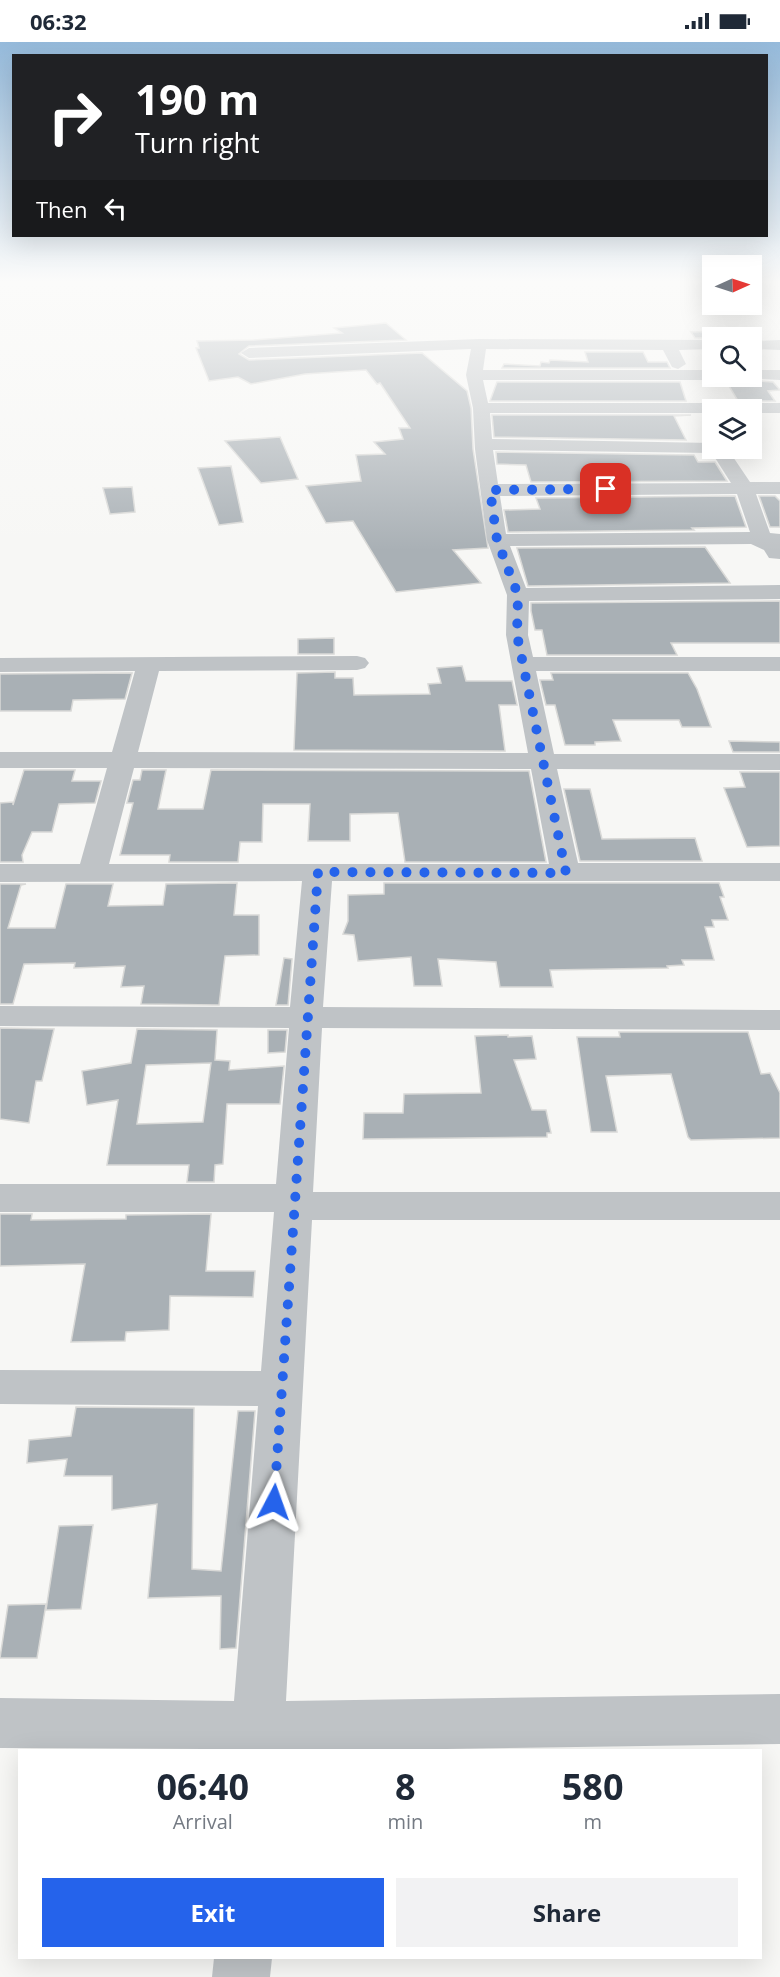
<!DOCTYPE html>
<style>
:root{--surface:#fff;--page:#f2f2f3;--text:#1f2937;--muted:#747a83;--accent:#2563eb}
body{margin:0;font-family:"Open Sans",sans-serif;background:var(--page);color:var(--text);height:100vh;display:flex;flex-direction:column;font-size:22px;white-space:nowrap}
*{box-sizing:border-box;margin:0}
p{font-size:20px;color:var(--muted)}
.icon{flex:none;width:33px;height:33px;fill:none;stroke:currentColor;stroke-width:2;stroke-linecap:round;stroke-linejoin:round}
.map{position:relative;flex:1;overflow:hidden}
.panel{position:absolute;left:18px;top:1707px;width:744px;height:210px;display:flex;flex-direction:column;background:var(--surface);border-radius:0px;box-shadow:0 6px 24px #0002}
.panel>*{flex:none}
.banner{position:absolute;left:12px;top:12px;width:756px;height:183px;border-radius:0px;box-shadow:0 6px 24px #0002;background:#202124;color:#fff;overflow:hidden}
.needle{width:39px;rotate:87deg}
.buttons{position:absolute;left:702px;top:213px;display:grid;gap:12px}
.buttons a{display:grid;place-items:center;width:60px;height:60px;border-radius:0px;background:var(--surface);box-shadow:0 6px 24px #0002;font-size:30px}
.pin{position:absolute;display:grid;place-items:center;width:51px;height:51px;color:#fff;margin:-26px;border-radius:12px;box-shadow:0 3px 9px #0006}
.me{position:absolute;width:66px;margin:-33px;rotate:4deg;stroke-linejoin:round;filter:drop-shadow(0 0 4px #0008)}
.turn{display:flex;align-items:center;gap:21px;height:126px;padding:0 24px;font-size:27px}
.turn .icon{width:78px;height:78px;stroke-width:2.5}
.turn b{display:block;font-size:42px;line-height:51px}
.then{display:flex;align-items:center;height:57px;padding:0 24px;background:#0003;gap:12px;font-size:22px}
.eta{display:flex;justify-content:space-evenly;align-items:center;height:102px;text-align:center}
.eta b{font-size:36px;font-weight:700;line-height:42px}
.button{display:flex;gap:12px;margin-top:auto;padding:12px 24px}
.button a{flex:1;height:69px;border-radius:0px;background:var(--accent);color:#fff;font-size:24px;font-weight:700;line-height:69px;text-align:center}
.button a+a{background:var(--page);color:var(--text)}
.status{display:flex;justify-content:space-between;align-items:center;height:42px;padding:0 30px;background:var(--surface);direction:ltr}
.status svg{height:16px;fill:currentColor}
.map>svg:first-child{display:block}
.building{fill:#a9b0b5;stroke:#d9d9d7;stroke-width:1.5;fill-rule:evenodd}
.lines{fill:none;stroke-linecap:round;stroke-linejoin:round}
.minor{fill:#bfc3c6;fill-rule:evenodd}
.route{stroke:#2563eb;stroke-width:10;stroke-dasharray:0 18}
</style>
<div class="status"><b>06:32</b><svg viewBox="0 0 49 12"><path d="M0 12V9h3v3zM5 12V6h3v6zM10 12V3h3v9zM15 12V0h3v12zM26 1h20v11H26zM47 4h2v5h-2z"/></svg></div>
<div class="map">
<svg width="780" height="1935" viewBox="0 0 780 1935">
<rect width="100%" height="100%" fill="#f7f7f5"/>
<g class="building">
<polygon points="386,281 406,298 249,304 239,312 249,318 422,311 467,349 471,366 473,407 488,506 453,508 481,541 396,550 353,479 326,481 306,444 361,439 356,413 385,412 374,400 403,397 399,386 410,386 380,341 377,342 366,328 305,332 251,342 238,335 209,339 196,306 199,306 197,299 254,298 342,291 334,286"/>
<polygon points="725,289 731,296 695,296 691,290"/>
<polygon points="585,310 643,310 648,320 667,320 670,326 502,326 504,322 540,324 541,320 549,321 550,318 588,320"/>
<polygon points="723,334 743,334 746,338 773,340 780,348 768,349 775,359 738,359"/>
<polygon points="497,340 680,340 686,359 490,359"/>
<polygon points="492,373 691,373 674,374 686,398 494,395"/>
<polygon points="280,395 298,437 261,441 225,399"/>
<polygon points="496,410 694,413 698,420 715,420 727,439 531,440 526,423 497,422"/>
<polygon points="231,424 243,480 219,483 198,426"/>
<polygon points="132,445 135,470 110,472 103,446"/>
<polygon points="735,454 746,485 692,486 694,488 508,490 504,468 540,467 536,456"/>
<polygon points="759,454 775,454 780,459 780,485 770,485"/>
<polygon points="705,505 730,541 528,544 517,506"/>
<polygon points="780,559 780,601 671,601 677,613 547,613 542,588 535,588 531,569 531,561"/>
<polygon points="334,596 334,612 298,612 298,597"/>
<polygon points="462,624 466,639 512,639 517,663 499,663 505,709 294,708 297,631 335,630 335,636 353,636 354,653 430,652 428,642 441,641 437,626"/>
<polygon points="132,631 125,657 73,658 71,669 0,669 0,632"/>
<polygon points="551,631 688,631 697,647 711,685 682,685 679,678 613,678 621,699 595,700 595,703 565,703 555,663 546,663 540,638 553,638"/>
<polygon points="729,699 780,700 780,710 733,710"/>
<polygon points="24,728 75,728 72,739 101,739 95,761 59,762 52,790 32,790 22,813 23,820 0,820 0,761 13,760 13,763"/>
<polygon points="142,728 166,728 158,767 203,767 211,728 529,729 546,820 405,820 398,771 350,772 350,799 308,799 310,762 263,762 262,800 240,800 238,820 169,820 170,813 120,813 133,761 127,761 133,738 140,738"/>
<polygon points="740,730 780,730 780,804 747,805 724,746 745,745"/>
<polygon points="564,747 590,747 602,797 695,796 702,819 580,819"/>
<polygon points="237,841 234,873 259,873 259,913 225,914 219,963 141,962 144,944 121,945 125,924 74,926 75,921 24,922 13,962 0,962 0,842 26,842 21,843 8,886 55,886 66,842 113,842 108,864 163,863 166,842"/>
<polygon points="384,841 719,841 724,855 720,855 728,878 712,878 714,885 705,885 714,918 682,918 684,923 667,924 668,926 550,928 553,945 500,945 496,920 438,917 442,944 414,944 411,915 358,919 354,893 343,892 348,879 348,853 384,852"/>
<polygon points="284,916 292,917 288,963 276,963"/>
<polygon points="0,986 54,987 42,1039 36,1039 29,1081 0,1077"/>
<path d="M137,987L217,988L215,1018L230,1019L229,1028L284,1024L280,1062H227L223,1122L215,1123L214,1140H187L189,1123H107L118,1058L87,1063L82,1029L131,1021ZM211,1021L203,1080L137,1082L146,1023Z"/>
<polygon points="268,988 287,988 285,1010 268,1011"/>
<polygon points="619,990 748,990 761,1032 770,1031 780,1051 780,1096 691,1098 688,1095 671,1032 606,1034 617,1090 591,1090 577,995 620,995"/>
<polygon points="508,993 508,995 532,994 536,1017 514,1018 532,1068 546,1068 551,1091 547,1091 547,1095 363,1097 364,1071 403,1071 404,1052 481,1051 475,994"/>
<polygon points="0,1172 32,1172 31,1178 126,1177 126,1173 211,1172 206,1229 255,1229 253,1255 170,1254 169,1288 126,1290 125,1299 71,1300 85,1222 0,1224"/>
<polygon points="76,1365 194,1366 192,1527 221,1529 238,1369 255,1369 236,1606 220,1607 221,1554 148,1556 157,1462 112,1468 112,1434 64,1434 67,1417 27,1421 29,1398 71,1394"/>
<polygon points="93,1483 81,1567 46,1568 59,1484"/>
<polygon points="46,1562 37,1616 0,1616 8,1563"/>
</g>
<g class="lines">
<g class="minor">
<path d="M479,297L712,298V307L679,308L686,322L678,327L672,325L663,308L486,307L483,328H712V334H719L712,338H483L488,361H780V371H752V368H712V371H490L492,397L712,401V406H727L750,440H780V452H756L770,491L780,492V517L769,516L764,508L751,502L510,504L526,546L780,543V557L529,559L528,593L533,615H780V629H536L554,712H780V728L557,727L578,821H780V839H332L323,965L780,968V988L322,986L313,1150H780V1178H312L286,1659L780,1652V1702L383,1708L0,1706V1656L234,1659L258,1364L0,1362V1328L261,1329L274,1170H0V1142H276L289,986L0,984V964L290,965L302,839L0,840V822H80L107,726H0V710H112L135,629L0,630V616L357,614L365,616L369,621L365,626L357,628L159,629L138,710L528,711L506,593L507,553L487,498L475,407L473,366L466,333L471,307L249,316L241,311L249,306ZM493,408L712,411L731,441L498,442ZM737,452L750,490L506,492L500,454ZM134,726L531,727L549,822H109Z"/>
<polygon points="780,298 780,308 752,307 752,299"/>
<polygon points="752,328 780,328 780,338 746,336 745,334 752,334"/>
<polygon points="214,1916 272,1916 270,1935 212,1935"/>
</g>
</g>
<linearGradient id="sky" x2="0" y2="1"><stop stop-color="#95badb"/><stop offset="0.47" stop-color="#fbfbfa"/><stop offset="1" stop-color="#fbfbfa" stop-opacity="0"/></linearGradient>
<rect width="780" height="509" fill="url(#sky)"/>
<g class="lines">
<polyline class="route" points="274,1460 318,830 566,831 517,593 518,553 497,498 490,448 606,447"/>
</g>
</svg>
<div class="buttons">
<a><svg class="needle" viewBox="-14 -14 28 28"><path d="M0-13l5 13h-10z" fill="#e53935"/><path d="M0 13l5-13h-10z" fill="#747a83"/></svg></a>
<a><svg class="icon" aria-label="search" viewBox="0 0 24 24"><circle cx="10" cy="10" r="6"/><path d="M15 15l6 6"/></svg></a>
<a><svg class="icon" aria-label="layers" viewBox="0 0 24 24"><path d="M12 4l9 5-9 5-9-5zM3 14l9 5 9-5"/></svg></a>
</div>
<div class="pin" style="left:606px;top:447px;background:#d93025"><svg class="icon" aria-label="arrive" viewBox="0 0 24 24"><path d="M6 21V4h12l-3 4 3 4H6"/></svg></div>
<svg class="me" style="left:274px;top:1460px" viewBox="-20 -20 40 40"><path d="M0-17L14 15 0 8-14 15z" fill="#2563eb" stroke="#fff" stroke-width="4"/></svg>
<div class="banner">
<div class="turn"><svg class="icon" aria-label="right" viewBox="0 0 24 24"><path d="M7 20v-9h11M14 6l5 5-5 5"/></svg><div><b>190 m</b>Turn right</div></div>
<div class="then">Then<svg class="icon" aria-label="left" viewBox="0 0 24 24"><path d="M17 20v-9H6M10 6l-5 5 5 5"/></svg></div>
</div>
<section class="panel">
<div class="eta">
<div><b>06:40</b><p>Arrival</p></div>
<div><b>8</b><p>min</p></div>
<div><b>580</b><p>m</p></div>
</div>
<div class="button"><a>Exit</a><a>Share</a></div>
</section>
</div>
